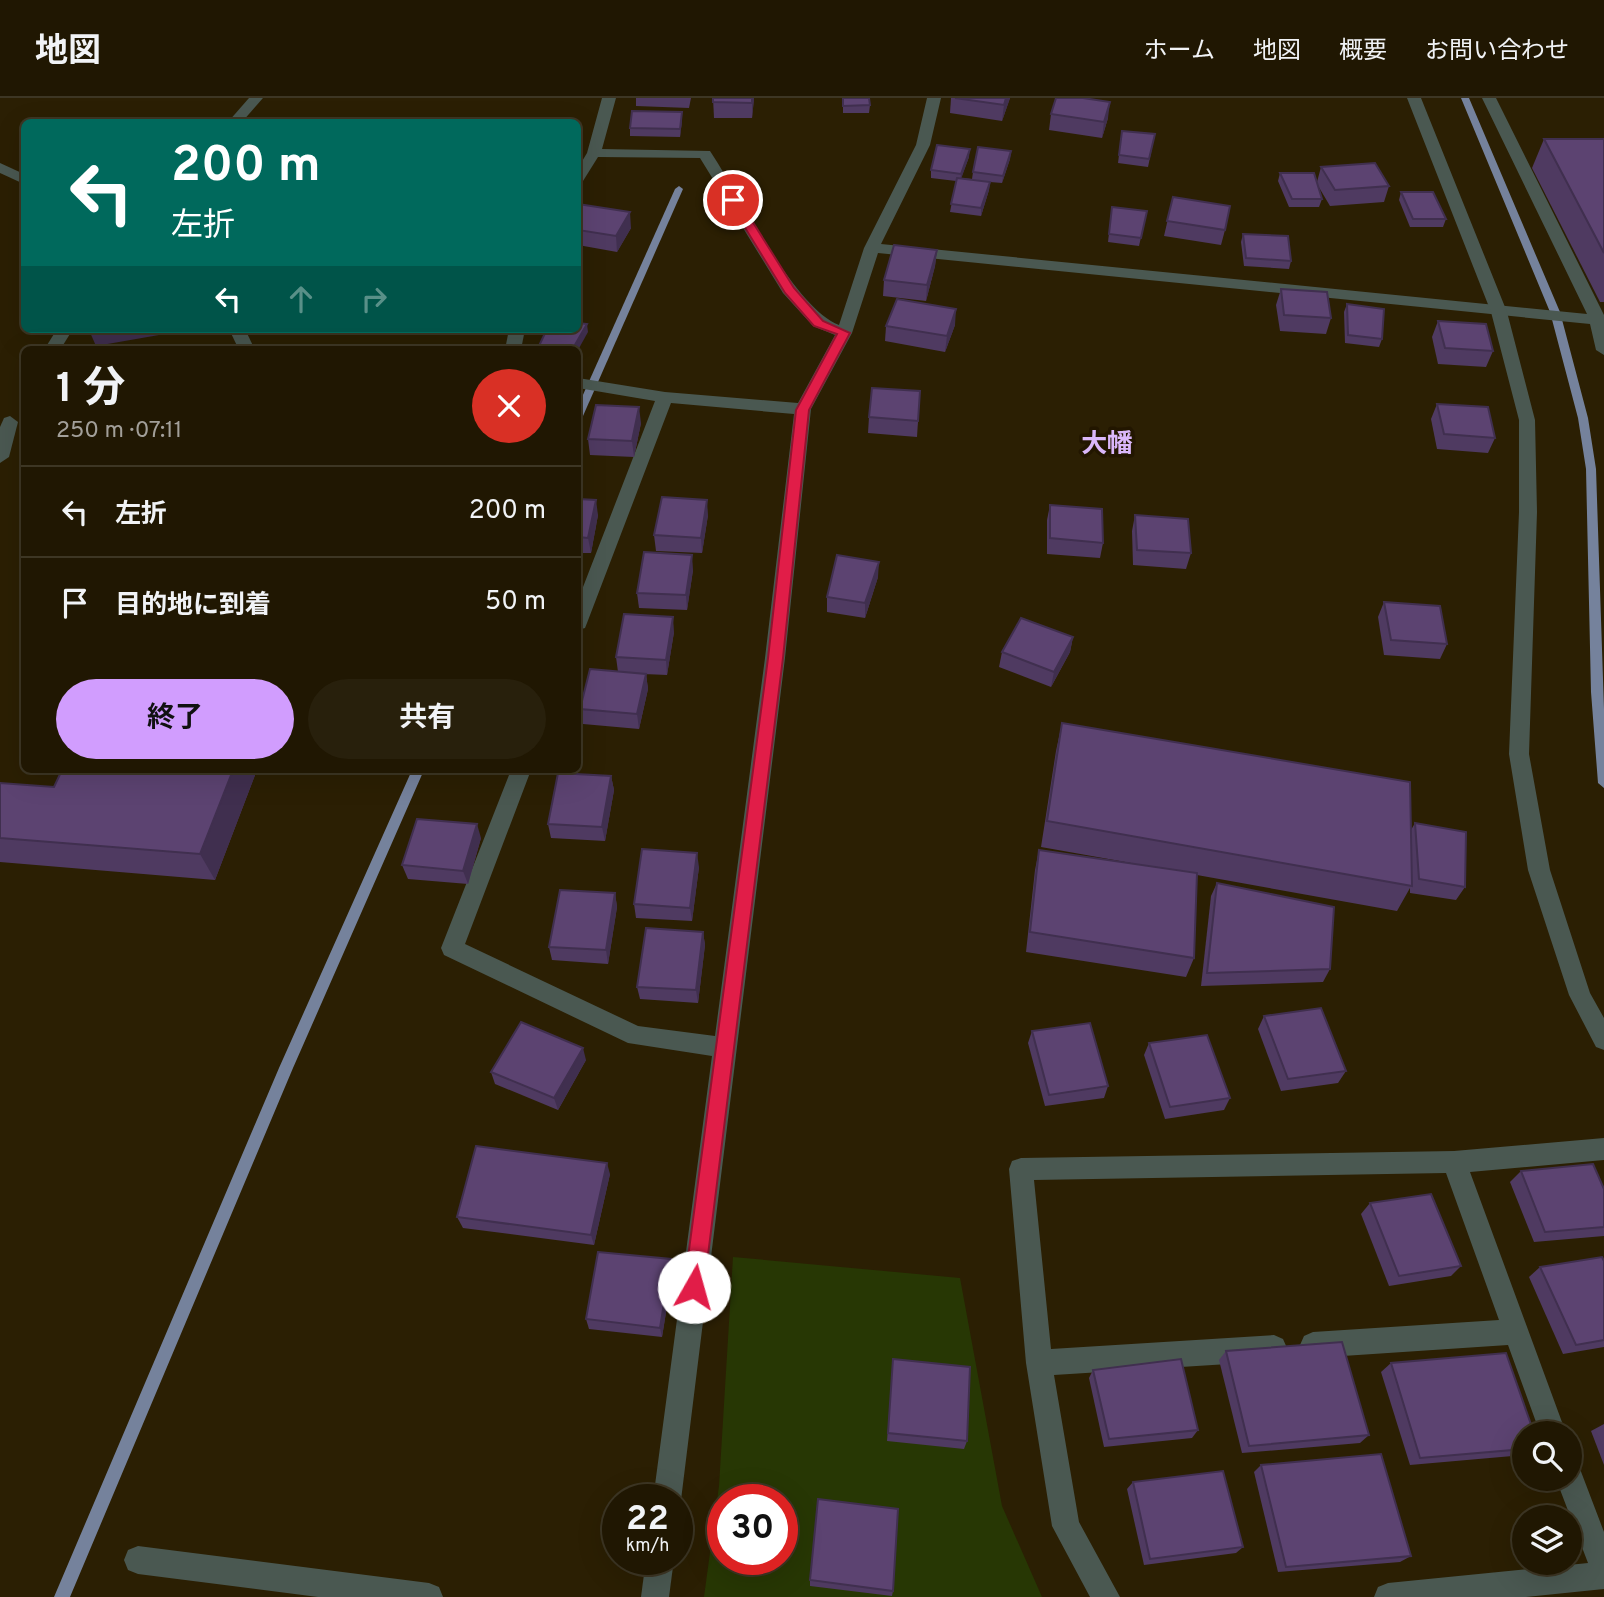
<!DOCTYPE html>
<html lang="ja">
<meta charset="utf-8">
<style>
:root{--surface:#201702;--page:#28200c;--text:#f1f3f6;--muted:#a29f99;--line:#3d3624;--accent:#d19dfe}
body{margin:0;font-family:Overpass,"Noto Sans JP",sans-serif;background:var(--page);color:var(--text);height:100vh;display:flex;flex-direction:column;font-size:26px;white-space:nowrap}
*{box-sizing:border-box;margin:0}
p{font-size:23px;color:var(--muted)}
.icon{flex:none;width:38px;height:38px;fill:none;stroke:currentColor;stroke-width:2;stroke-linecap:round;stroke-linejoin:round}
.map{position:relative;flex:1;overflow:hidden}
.sheet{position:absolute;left:21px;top:248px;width:560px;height:427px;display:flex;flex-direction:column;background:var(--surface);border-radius:10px;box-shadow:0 7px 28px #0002,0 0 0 2px var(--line)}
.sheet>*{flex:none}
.top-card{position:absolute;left:21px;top:21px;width:560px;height:214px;border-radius:10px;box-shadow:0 7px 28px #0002,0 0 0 2px var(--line);background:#00695c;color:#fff;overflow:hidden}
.buttons{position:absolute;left:1512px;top:1323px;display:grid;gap:14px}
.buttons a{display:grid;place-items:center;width:70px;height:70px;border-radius:50%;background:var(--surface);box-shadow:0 7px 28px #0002,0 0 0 2px var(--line);font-size:35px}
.speed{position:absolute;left:602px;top:1386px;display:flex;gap:14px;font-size:35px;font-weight:700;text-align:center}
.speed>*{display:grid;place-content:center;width:91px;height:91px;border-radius:50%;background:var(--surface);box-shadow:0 7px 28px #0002,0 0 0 2px var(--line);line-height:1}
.speed small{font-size:18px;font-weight:400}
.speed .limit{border:10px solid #d22;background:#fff;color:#111}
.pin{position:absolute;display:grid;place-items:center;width:60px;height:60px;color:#fff;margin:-30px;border:4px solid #fff;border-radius:50%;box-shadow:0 2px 7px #0007}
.me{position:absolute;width:77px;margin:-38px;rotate:7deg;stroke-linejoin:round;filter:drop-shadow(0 0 5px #0008)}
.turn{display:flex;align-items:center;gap:24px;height:147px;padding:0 35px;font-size:32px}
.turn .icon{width:91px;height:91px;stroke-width:2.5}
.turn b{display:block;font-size:49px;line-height:60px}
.lanes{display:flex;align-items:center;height:66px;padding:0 35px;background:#0003;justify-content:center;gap:35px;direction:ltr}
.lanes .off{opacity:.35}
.round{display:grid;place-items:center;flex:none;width:74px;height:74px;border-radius:37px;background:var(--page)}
.head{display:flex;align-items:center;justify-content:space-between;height:119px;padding:0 35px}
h1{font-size:42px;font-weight:700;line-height:52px}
.button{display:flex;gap:14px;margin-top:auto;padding:14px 35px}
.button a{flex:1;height:80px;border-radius:42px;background:var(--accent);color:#111;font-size:28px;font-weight:700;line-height:80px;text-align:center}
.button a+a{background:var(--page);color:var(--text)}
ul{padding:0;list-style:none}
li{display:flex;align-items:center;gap:21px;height:91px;padding:0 35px;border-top:2px solid var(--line)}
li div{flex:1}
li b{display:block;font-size:26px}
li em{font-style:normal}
header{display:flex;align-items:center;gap:42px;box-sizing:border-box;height:98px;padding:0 35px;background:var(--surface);border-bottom:2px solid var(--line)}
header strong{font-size:33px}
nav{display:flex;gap:38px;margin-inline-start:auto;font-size:24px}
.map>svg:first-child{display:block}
.green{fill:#273704;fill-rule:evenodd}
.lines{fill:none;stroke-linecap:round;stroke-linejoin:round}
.stream{fill:#75829c;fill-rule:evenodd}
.minor{fill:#4a5851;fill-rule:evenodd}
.tertiary{fill:#4a5851;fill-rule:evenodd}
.wall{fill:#4f3a61}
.shaded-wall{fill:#402f4f}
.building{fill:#5c4371;stroke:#402f4f;stroke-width:2}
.route{fill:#e11d48;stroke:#92132f;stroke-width:2}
.labels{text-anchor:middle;stroke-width:7;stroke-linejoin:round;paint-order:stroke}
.quarter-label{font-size:26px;font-weight:bold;fill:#dab7fa;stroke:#221600}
</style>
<header>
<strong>地図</strong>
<nav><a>ホーム</a><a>地図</a><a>概要</a><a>お問い合わせ</a></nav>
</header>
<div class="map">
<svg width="1604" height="1499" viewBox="0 0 1604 1499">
<rect width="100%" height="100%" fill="#2b1f03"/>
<path class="green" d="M733,1159L960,1180L1002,1408L1042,1499H704L719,1388ZM723,1402H782V1461H723Z"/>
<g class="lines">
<g class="stream">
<polygon points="1461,0 1469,0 1560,214 1588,320 1596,371 1604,611 1604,690 1598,685 1591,594 1586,371 1578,320 1550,214"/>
<polygon points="679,88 683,91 583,318 578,321 578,308 675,91"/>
<polygon points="412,672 424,672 293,970 70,1499 54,1499 279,970"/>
</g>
<g class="minor">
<polygon points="249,0 263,0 242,24 228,24"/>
<path d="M602,0H616L602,51L710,53C739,96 794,210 839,227L864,150L916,47L927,0H941L930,47L881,146L1587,216L1482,0H1496L1604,217V257L1596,252L1590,226L878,155L852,235L811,311L785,560L681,1402L677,1410V1402H653L712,958L628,945L444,857L441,850L511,672H531L465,846L638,928L715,938L765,560L794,316L671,305L587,525L585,530L578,532V502L655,303L578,290V280L665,294L798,305L835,237L813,228L783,195L700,60L598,59L583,83L578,84V70L587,55Z"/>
<polygon points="0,65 24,76 24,86 0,75"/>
<polygon points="57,231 73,231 60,252 44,252"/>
<polygon points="229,231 245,231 255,252 239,252"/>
<polygon points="509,231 525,231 521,252 505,252"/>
<polygon points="10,318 18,324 9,359 0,365 0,329 4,320"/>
<polygon points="1604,1040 1604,1062 1470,1074 1566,1335 1540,1335 1508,1247 1313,1260 1304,1256 1300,1247 1304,1238 1313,1234 1499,1222 1446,1075 1034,1082 1051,1251 1274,1237 1283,1241 1287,1250 1283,1259 1274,1263 1054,1277 1079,1424 1120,1499 1090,1499 1052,1428 1026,1265 1009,1071 1012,1063 1021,1060 1454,1053"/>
<polygon points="1570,1367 1580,1371 1604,1434 1604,1491 1526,1499 1374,1499 1378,1489 1388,1485 1588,1465 1556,1381 1570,1381"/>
<polygon points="138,1448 429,1485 439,1489 443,1499 318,1499 138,1476 128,1472 124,1462 128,1452"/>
<polygon points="646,1461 674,1461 669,1499 641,1499"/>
</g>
<polygon class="tertiary" points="1407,0 1421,0 1507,214 1535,322 1537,414 1529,656 1550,772 1590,895 1604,920 1604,952 1596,949 1569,897 1528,772 1509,656 1519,414 1519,322 1491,214"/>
</g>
<g class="wall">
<polygon points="636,0 691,0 689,10 636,8"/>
<polygon points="713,0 754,0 752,20 714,20"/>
<polygon points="843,0 870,7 869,15 843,15"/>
<polygon points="951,0 1010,0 1002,23 950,15"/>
<polygon points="682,14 682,22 680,39 630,38 630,30"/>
<polygon points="1051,16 1108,20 1102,40 1049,32"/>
<polygon points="1155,36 1148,69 1118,65 1121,41"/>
<polygon points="1544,41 1604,41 1604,204 1600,204 1532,70"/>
<polygon points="1011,53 1010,61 1002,85 990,84 989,92 981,118 950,114 956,83 931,80 931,72 969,59 961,80 972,81 973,74"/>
<polygon points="1321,69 1389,88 1384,104 1330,108 1317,86 1322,101 1319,109 1289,109 1278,83 1280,75 1317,84"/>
<polygon points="1401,94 1446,121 1443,129 1410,129 1399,102"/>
<polygon points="1173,99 1225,132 1221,147 1164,138"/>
<polygon points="578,106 631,130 617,154 578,147"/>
<polygon points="1112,109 1147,113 1139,148 1108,144"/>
<polygon points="1243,136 1291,163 1289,171 1244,168 1241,144"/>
<polygon points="937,152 935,168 926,203 883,198 884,182"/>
<polygon points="1281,191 1331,220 1326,236 1280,233 1276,207"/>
<polygon points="1347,206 1382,241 1379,249 1345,245 1344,214"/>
<polygon points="1438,223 1493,253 1486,269 1438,266 1432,239"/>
<polygon points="955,227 945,254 885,243 886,228"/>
<polygon points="920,293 917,339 868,335 869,319"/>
<polygon points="1437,306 1495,340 1488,355 1437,351 1431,321"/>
<polygon points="641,325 634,359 590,357 588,341"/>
<polygon points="578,401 598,417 591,455 578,455"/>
<polygon points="1050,407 1103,445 1100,460 1047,456 1047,422"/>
<polygon points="708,417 702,455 656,453 654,437"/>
<polygon points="1135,417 1191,455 1186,471 1133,467 1132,433"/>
<polygon points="693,472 687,512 639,510 637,495"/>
<polygon points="878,479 865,520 827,514 827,499"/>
<polygon points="1384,504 1447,546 1440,561 1384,557 1378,519"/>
<polygon points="674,534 667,577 644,576 646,576 648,591 639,631 583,626 580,611 618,574 616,559"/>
<polygon points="1073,539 1070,554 1051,589 999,569 1002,554"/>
<polygon points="1062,625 1411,732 1415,725 1465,789 1456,802 1410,795 1410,790 1397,813 1197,777 1194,860 1186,879 1026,854 1035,772 1039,752 1131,765 1041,749 1056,653"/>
<polygon points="62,672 257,672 215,782 0,764 0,685 54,689"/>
<polygon points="611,678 614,692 605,743 551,740 548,726"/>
<polygon points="481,740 468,786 408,781 402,767"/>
<polygon points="699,769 692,823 636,820 634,806"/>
<polygon points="1217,785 1330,871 1323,884 1201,888 1211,798"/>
<polygon points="615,795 617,809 608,866 552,862 549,849"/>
<polygon points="703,834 705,847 698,905 640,901 637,889"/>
<polygon points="1264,918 1346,973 1338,985 1281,993 1258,931"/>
<polygon points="1032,933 1108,988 1104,1000 1045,1008 1028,945"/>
<polygon points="1149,945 1230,1000 1224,1012 1165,1021 1144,957"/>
<polygon points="586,962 558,1012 495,986 491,974"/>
<polygon points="1521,1073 1604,1091 1604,1138 1534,1144 1510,1084"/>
<polygon points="610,1076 594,1147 463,1130 457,1119"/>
<polygon points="1370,1105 1461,1168 1451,1178 1389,1188 1361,1116"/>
<polygon points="1604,1163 1604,1249 1563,1256 1529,1179 1540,1169"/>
<polygon points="673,1171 662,1239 589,1231 586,1221"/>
<polygon points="1226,1253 1369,1337 1360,1345 1242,1355 1219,1262"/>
<polygon points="893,1261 967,1343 964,1351 887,1343"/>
<polygon points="1391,1265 1524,1335 1524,1357 1410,1367 1381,1274"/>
<polygon points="1093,1272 1198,1332 1192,1340 1104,1349 1089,1280"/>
<polygon points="1604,1326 1604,1367 1591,1333"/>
<polygon points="1261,1367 1411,1458 1400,1464 1278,1474 1254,1374"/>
<polygon points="1133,1384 1243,1449 1236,1455 1144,1467 1127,1391"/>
<polygon points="810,1482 893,1493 892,1498 810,1488"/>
</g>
<g class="shaded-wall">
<polygon points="752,0 754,0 752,20"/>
<polygon points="1006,0 1010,0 1009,3 1002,23 1004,7"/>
<polygon points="1110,4 1108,20 1102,40 1104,24"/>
<polygon points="682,14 682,22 680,39 680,31"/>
<polygon points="970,51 969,59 960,84 961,76"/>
<polygon points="1011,53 1010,61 1002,85 1003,78"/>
<polygon points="990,84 989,92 981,118 981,110"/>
<polygon points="630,114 631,130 617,154 616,138"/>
<polygon points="937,152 935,168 926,203 927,187"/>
<polygon points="956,211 955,227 945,254 947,238"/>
<polygon points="587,226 588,234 578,252 572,252"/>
<polygon points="96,231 158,231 159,237 96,248 89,232"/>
<polygon points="639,309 641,325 634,359 632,343"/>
<polygon points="596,402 598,417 591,455 588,440"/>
<polygon points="707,402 708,417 702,455 701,440"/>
<polygon points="692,457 693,472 687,512 686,497"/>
<polygon points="879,464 878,479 865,520 865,505"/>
<polygon points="673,519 674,534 667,577 666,562"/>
<polygon points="1073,539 1070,554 1051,589 1054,574"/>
<polygon points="646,576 648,591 639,631 637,616"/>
<polygon points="233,672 257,672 215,782 200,756"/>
<polygon points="611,678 614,692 605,743 602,729"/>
<polygon points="477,726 481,740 468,786 463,773"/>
<polygon points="697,755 699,769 692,823 690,810"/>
<polygon points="615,795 617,809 608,866 606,852"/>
<polygon points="703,834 705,847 698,905 696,892"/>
<polygon points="583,950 586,962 558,1012 554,1000"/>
<polygon points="607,1065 610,1076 594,1147 591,1137"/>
<polygon points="671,1161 673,1171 662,1239 660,1230"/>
</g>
<g class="building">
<polygon points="713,0 752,0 752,5 713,4"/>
<polygon points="843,0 869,0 870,7 843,8"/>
<polygon points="955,0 1006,0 1004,7"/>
<polygon points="1056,0 1083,0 1110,4 1104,24 1051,16"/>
<polygon points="632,13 682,14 680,31 630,30"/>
<polygon points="1122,33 1155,36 1149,61 1119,57"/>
<polygon points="1544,41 1604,41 1604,155"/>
<polygon points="937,47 970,51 961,76 931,72"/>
<polygon points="978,49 1011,53 1003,78 973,74"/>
<polygon points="1375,65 1389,88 1335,92 1321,69"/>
<polygon points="1280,75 1314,75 1322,101 1292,101"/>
<polygon points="957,80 990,84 981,110 951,106"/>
<polygon points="1401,94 1433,94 1446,121 1413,121"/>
<polygon points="1173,99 1230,108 1225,132 1167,123"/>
<polygon points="578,106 630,114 616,138 578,132"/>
<polygon points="1112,109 1147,113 1141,140 1109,136"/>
<polygon points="1243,136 1288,138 1291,163 1246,160"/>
<polygon points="894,147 937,152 927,187 884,182"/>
<polygon points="1281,191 1327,194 1331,220 1284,217"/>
<polygon points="897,201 956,211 947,238 886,228"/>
<polygon points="1347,206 1384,211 1382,241 1348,237"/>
<polygon points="1438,223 1486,226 1493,253 1445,250"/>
<polygon points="578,225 587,226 572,252 537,252 547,231 578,231"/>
<polygon points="872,290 920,293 918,323 869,319"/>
<polygon points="1437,306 1488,309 1495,340 1444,336"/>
<polygon points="596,307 639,309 632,343 588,341"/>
<polygon points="662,399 707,402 701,440 654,437"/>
<polygon points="578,401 596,402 588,440 578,439"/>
<polygon points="1050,407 1102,411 1103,445 1050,440"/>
<polygon points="1135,417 1188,421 1191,455 1137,452"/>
<polygon points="644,454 692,457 686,497 637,495"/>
<polygon points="837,457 879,464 865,505 827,499"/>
<polygon points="1384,504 1440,508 1447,546 1391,542"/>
<polygon points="624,516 673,519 666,562 616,559"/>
<polygon points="1021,520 1073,539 1054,574 1002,554"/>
<polygon points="590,571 646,576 637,616 580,611"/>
<polygon points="1062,625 1410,684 1412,788 1047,723"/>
<polygon points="62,672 233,672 200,756 0,740 0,685 54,689"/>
<polygon points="558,675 611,678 602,729 548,726"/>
<polygon points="417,721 477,726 463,773 402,767"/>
<polygon points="1415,725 1466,734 1465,789 1419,781"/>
<polygon points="642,751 697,755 690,810 634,806"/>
<polygon points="1039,752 1197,775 1194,860 1030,834"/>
<polygon points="1217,785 1334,809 1330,871 1207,875"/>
<polygon points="560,792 615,795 606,852 549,849"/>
<polygon points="646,830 703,834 696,892 637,889"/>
<polygon points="1321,910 1346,973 1288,981 1264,918"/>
<polygon points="521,924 583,950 554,1000 491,974"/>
<polygon points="1090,925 1108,988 1049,997 1032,933"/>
<polygon points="1207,937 1230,1000 1170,1009 1149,945"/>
<polygon points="476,1048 607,1065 591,1137 457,1119"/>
<polygon points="1593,1066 1604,1091 1604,1129 1545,1134 1521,1073"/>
<polygon points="1431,1096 1461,1168 1399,1178 1370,1105"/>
<polygon points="598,1154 671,1161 660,1230 586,1221"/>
<polygon points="1602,1159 1604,1163 1604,1242 1576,1247 1540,1169"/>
<polygon points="1342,1244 1369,1337 1249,1348 1226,1253"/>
<polygon points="1506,1255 1534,1335 1524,1335 1524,1351 1420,1360 1391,1265"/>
<polygon points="893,1261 970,1269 967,1343 888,1335"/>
<polygon points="1181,1261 1198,1332 1109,1341 1093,1272"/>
<polygon points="1381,1356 1411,1458 1286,1469 1261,1367"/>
<polygon points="1223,1373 1243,1449 1150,1461 1133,1384"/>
<polygon points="818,1401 898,1411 893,1493 810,1482"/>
</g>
<polygon class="route" points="733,98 739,102 794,190 823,223 850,235 809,312 783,560 704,1189 701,1195 694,1198 687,1195 684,1189 768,560 796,312 837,236 814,228 785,195 728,102"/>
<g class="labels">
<g class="quarter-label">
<text x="1107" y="354">大幡</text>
</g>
</g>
</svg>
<div class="buttons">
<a><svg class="icon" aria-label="search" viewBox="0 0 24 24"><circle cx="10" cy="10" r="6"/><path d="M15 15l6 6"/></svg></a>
<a><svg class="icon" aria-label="layers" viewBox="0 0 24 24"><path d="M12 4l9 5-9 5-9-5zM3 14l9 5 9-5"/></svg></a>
</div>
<div class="speed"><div>22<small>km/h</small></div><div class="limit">30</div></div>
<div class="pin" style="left:733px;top:102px;background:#d93025"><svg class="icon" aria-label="arrive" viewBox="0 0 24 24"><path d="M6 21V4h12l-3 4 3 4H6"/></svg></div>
<svg class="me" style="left:694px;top:1189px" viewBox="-20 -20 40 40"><circle r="19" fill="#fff"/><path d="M0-13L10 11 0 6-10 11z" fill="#e11d48"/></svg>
<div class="top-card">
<div class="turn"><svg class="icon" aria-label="left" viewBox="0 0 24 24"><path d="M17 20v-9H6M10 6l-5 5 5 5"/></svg><div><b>200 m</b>左折</div></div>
<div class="lanes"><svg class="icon" aria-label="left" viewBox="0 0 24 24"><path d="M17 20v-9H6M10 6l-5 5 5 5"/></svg><svg class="icon off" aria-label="ahead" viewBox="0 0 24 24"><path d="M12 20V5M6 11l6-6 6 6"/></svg><svg class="icon off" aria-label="right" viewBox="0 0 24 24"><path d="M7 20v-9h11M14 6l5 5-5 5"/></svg></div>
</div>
<section class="sheet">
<div class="head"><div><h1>1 分</h1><p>250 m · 07:11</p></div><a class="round" style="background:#d93025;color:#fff"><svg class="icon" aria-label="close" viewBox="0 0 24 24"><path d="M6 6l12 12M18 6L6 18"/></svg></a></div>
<ul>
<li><svg class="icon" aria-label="left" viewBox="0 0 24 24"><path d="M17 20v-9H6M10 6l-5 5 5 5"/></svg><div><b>左折</b></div><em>200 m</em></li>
<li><svg class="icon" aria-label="arrive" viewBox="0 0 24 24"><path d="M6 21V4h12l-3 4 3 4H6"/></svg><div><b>目的地に到着</b></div><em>50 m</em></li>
</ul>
<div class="button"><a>終了</a><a>共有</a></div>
</section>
</div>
